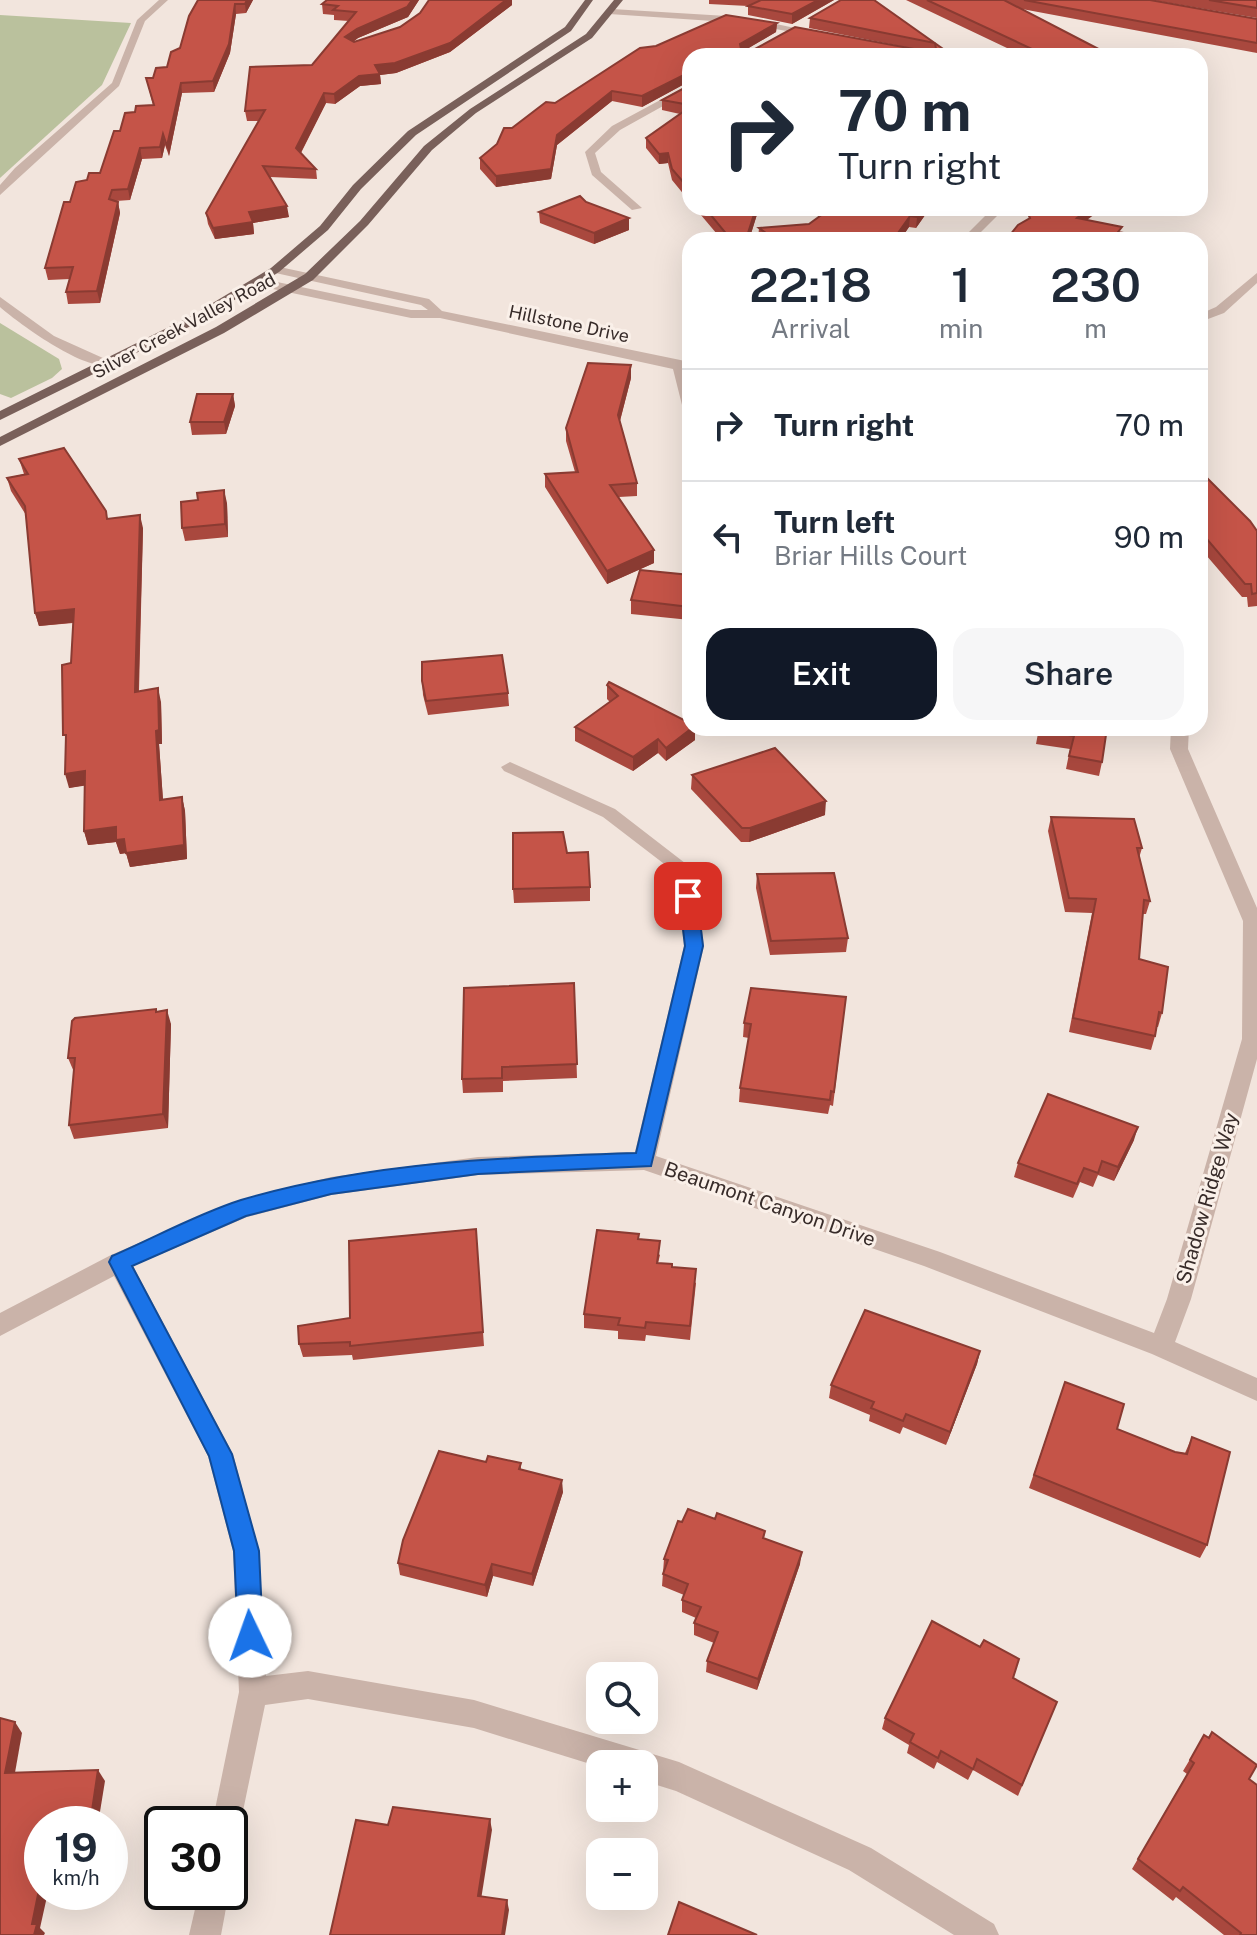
<!DOCTYPE html>
<meta charset="utf-8">
<style>
:root{--surface:#fff;--page:#f6f6f7;--text:#1f2937;--muted:#747a83;--line:#e0e1e3;--accent:#111827}
body{margin:0;font-family:"Public Sans",sans-serif;background:var(--page);color:var(--text);height:100vh;display:flex;flex-direction:column;font-size:30px;white-space:nowrap}
*{box-sizing:border-box;margin:0}
p{font-size:26px;color:var(--muted)}
.icon{flex:none;width:44px;height:44px;fill:none;stroke:currentColor;stroke-width:2;stroke-linecap:round;stroke-linejoin:round}
.map{position:relative;flex:1;overflow:hidden}
.details{position:absolute;left:682px;top:232px;width:526px;height:504px;display:flex;flex-direction:column;background:var(--surface);border-radius:24px;box-shadow:0 8px 32px #0002}
.details>*{flex:none}
.top-card{position:absolute;left:682px;top:48px;width:526px;height:168px;border-radius:24px;box-shadow:0 8px 32px #0002;background:#fff;color:var(--text);overflow:hidden}
.fabs{position:absolute;left:586px;top:1662px;display:grid;gap:16px}
.fabs a{display:grid;place-items:center;width:72px;height:72px;border-radius:16px;background:var(--surface);box-shadow:0 8px 32px #0002;font-size:40px}
.speed{position:absolute;left:24px;top:1806px;display:flex;gap:16px;font-size:40px;font-weight:700;text-align:center}
.speed>*{display:grid;place-content:center;width:104px;height:104px;border-radius:50%;background:var(--surface);box-shadow:0 8px 32px #0002;line-height:1}
.speed small{font-size:20px;font-weight:400}
.speed .limit{border:4px solid #111;border-radius:12px;background:#fff;color:#111}
.pin{position:absolute;display:grid;place-items:center;width:68px;height:68px;color:#fff;margin:-34px;border-radius:16px;box-shadow:0 4px 12px #0006}
.me{position:absolute;width:88px;margin:-44px;rotate:357deg;stroke-linejoin:round;filter:drop-shadow(0 0 6px #0008)}
.turn{display:flex;align-items:center;gap:28px;height:168px;padding:0 24px;font-size:36px}
.turn .icon{width:104px;height:104px;stroke-width:2.5}
.turn b{display:block;font-size:56px;line-height:68px}
.eta{display:flex;justify-content:space-evenly;align-items:center;height:136px;text-align:center}
.eta b{font-size:48px;font-weight:600;line-height:56px}
.primary-button{display:flex;gap:16px;margin-top:auto;padding:16px 24px}
.primary-button a{flex:1;height:92px;border-radius:24px;background:var(--accent);color:#fff;font-size:32px;font-weight:600;line-height:92px;text-align:center}
.primary-button a+a{background:var(--page);color:var(--text)}
ul{padding:0;list-style:none}
li{display:flex;align-items:center;gap:24px;height:112px;padding:0 24px;border-top:2px solid var(--line)}
li div{flex:1}
li b{display:block;font-size:30px}
li em{font-style:normal}
.map>svg:first-child{display:block}
.green{fill:#bac19d}
.lines{fill:none;stroke-linecap:round;stroke-linejoin:round}
.minor{fill:#cab3a9;fill-rule:evenodd}
.major{fill:#79605a;fill-rule:evenodd}
.wall{fill:#a9483e}
.shaded-wall{fill:#8a3b32}
.building{fill:#c55448;stroke:#8a3b32;stroke-width:2}
.route{fill:#1a73e8;stroke:#114b97;stroke-width:2}
.labels{text-anchor:middle;stroke-width:6;stroke-linejoin:round;paint-order:stroke}
.far-street-label{font-size:18px;fill:#372b29;stroke:#faf0e9}
.street-label{font-size:20px;fill:#372b29;stroke:#faf0e9}
</style>
<div class="map">
<svg width="1257" height="1935" viewBox="0 0 1257 1935">
<rect width="100%" height="100%" fill="#f2e5dd"/>
<g class="green">
<polygon points="0,15 131,23 102,85 0,178"/>
<polygon points="0,323 59,359 62,369 52,378 11,398 0,394"/>
</g>
<g class="lines">
<g class="minor">
<polygon points="159,0 168,0 145,21 119,86 0,195 0,185 15,168 112,83 137,20"/>
<polygon points="612,9 743,17 823,34 819,37 743,23 609,14"/>
<polygon points="690,84 690,91 620,130 595,153 601,172 642,208 632,210 592,175 585,152 612,126"/>
<polygon points="993,208 1005,208 973,240 961,240"/>
<polygon points="275,266 429,299 442,311 690,362 690,370 686,370 690,383 690,413 683,409 673,369 440,318 411,318 254,285 252,282 258,278 411,310 428,310 421,305 271,272 269,270"/>
<polygon points="1257,273 1257,283 1224,313 1200,322 1200,314 1216,307"/>
<path d="M0,297L54,336L114,363C93,378 18,323 0,307Z"/>
<polygon points="1171,728 1189,728 1188,749 1257,908 1257,1059 1191,1299 1175,1342 1257,1378 1257,1401 1152,1354 924,1266 644,1170 478,1175 331,1195 247,1217 133,1266 233,1454 259,1551 266,1676 308,1671 474,1700 679,1762 871,1848 994,1924 999,1935 954,1935 849,1870 676,1791 644,1781 644,1764 600,1764 600,1767 474,1728 308,1699 265,1705 238,1835 230,1838 230,1824 212,1824 239,1692 233,1551 208,1456 114,1276 0,1336 0,1313 111,1255 234,1202 331,1177 478,1157 635,1152 684,946 676,873 603,817 504,771 501,767 510,762 615,809 694,870 704,946 656,1156 940,1252 1154,1333 1167,1299 1242,1039 1243,921 1170,749"/>
<polygon points="199,1892 229,1892 221,1935 189,1935"/>
</g>
<g class="major">
<polygon points="585,0 593,0 571,31 416,135 361,189 328,230 279,272 199,322 0,420 0,411 191,316 271,268 320,226 353,185 408,131 565,27"/>
<polygon points="614,0 623,0 592,38 476,113 432,150 368,225 313,280 224,333 0,446 0,437 216,327 305,274 360,221 424,146 470,109 586,34"/>
</g>
</g>
<g class="wall">
<polygon points="198,0 253,0 246,13 236,14 230,53 214,92 182,93 169,156 165,145 162,158 142,159 130,200 116,201 118,202 120,213 100,303 68,304 66,292 70,279 48,280 45,268 70,202 87,180 100,173 120,131 135,112 153,105 146,78 153,78 167,67 180,48"/>
<polygon points="327,0 419,0 408,17 358,38 353,42 400,27 420,13 429,0 512,0 512,5 450,52 396,73 380,75 381,84 360,86 335,104 326,103 301,153 316,169 317,179 270,177 289,217 253,223 254,234 215,239 208,224 206,213 259,121 247,121 245,111 312,65 349,21 334,20 334,15 323,14 322,4"/>
<polygon points="709,0 834,0 792,24 748,15 748,6 709,4"/>
<polygon points="841,0 874,0 953,56 690,56 690,81 642,107 612,101 557,145 551,179 496,187 480,169 480,158 497,144 504,128 512,128 546,102 555,103 640,48 656,46 726,15 777,23 776,32 747,49 755,49 795,27 915,49 809,28 810,18"/>
<polygon points="906,0 1150,0 1257,19 1257,53 1022,9 1112,56 1024,56"/>
<polygon points="1152,0 1257,0 1257,18"/>
<polygon points="690,85 690,202 672,180 668,163 659,164 646,148 646,138 680,114 662,110 662,100"/>
<polygon points="586,202 629,230 594,244 540,223 539,212"/>
<polygon points="695,208 759,208 749,240 722,240"/>
<polygon points="831,208 930,208 916,228 909,227 900,240 760,240 758,239 759,228 809,224"/>
<polygon points="631,378 620,421 637,483 637,496 619,497 654,563 607,584 545,487 545,474 575,472 566,441 566,428"/>
<polygon points="233,394 235,406 226,434 192,435 190,422"/>
<polygon points="19,459 108,519 143,528 139,691 161,702 162,744 159,744 163,800 182,797 185,811 187,859 130,867 126,853 120,854 116,842 88,845 84,831 85,785 69,788 73,623 39,626 35,613 26,515 11,491 7,478 24,474"/>
<polygon points="1200,471 1257,531 1257,606 1248,607 1247,597 1242,597 1200,548"/>
<polygon points="227,503 228,537 185,541 182,528"/>
<polygon points="690,575 690,620 631,614 631,600"/>
<polygon points="422,681 508,693 509,706 428,715 423,695"/>
<polygon points="607,685 695,740 666,761 658,753 633,771 575,741 575,727 610,702 607,699"/>
<polygon points="1039,728 1107,728 1102,762 1099,776 1066,769 1070,749 1036,744"/>
<polygon points="692,775 825,815 749,842 741,842 691,789"/>
<polygon points="1051,817 1142,848 1139,858 1150,901 1146,914 1143,914 1139,959 1162,1013 1158,1027 1157,1027 1155,1036 1151,1050 1069,1032 1092,913 1065,912 1048,831"/>
<polygon points="567,853 590,887 590,901 514,903 513,889"/>
<polygon points="757,874 848,938 846,952 770,955 756,888"/>
<polygon points="574,983 577,1078 503,1081 503,1092 463,1093 462,1079"/>
<polygon points="846,997 833,1106 830,1105 828,1114 739,1102 740,1088 749,1038 743,1037 744,1023"/>
<polygon points="156,1012 171,1024 168,1128 74,1139 69,1125 74,1072 68,1058"/>
<polygon points="1134,1140 1114,1181 1098,1175 1093,1187 1080,1182 1073,1198 1014,1177 1018,1163"/>
<polygon points="476,1229 484,1346 353,1360 352,1355 303,1357 299,1344 350,1318"/>
<polygon points="639,1239 660,1255 658,1263 672,1267 696,1283 690,1340 646,1335 645,1341 618,1339 618,1331 584,1328 584,1314"/>
<polygon points="980,1351 977,1364 946,1445 903,1427 900,1434 869,1421 870,1415 829,1398 831,1385"/>
<polygon points="1065,1382 1117,1429 1175,1452 1185,1453 1192,1437 1207,1545 1200,1558 1029,1488"/>
<polygon points="486,1462 521,1463 521,1470 563,1492 533,1586 493,1576 487,1597 400,1575 398,1563"/>
<polygon points="715,1519 765,1531 764,1538 800,1564 757,1690 706,1672 707,1661 714,1643 694,1635 694,1623 696,1618 682,1612 682,1600 684,1595 662,1586 664,1559 682,1522"/>
<polygon points="1013,1678 1057,1702 1018,1796 973,1770 968,1780 937,1762 934,1769 907,1753 909,1745 882,1729 885,1718"/>
<polygon points="1212,1732 1249,1779 1257,1935 1224,1935 1176,1897 1173,1901 1132,1869 1187,1774 1183,1771 1198,1746 1208,1737"/>
</g>
<g class="shaded-wall">
<polygon points="247,0 253,0 246,13 245,4"/>
<polygon points="412,0 419,0 408,17 358,38 346,47 345,37 357,29"/>
<polygon points="506,0 512,0 512,5 450,52 396,73 380,75 381,84 360,86 335,104 334,94 375,65"/>
<polygon points="818,0 834,0 792,24 792,14"/>
<polygon points="235,4 236,14 230,53 214,92 213,81"/>
<polygon points="777,23 776,32 740,53 740,44"/>
<polygon points="690,72 690,81 642,107 642,96"/>
<polygon points="181,83 182,93 169,156 167,146"/>
<polygon points="612,91 612,101 557,145 551,179 496,187 496,176"/>
<polygon points="324,93 326,103 298,158 296,148"/>
<polygon points="163,134 165,145 162,158 160,147"/>
<polygon points="140,148 142,159 130,200 128,189"/>
<polygon points="668,153 668,163 659,164 659,154"/>
<polygon points="118,202 120,213 100,303 97,291"/>
<polygon points="287,206 289,217 253,223 254,234 215,239 213,228 249,212"/>
<polygon points="756,208 759,208 749,240 728,240 728,236"/>
<polygon points="924,208 930,208 916,228 917,217"/>
<polygon points="1091,208 1099,208 1099,211 1075,229 1077,218"/>
<polygon points="910,216 909,227 900,240 893,240"/>
<polygon points="629,218 629,230 594,244 594,233"/>
<polygon points="631,365 631,378 618,428 618,415"/>
<polygon points="233,394 235,406 226,434 224,422"/>
<polygon points="224,490 227,503 228,537 225,524"/>
<polygon points="140,515 143,528 138,705 135,692"/>
<polygon points="654,550 654,563 607,584 607,571"/>
<polygon points="74,609 78,622 39,626 35,613"/>
<polygon points="158,688 161,702 162,744 159,744 164,814 160,800 156,731"/>
<polygon points="692,728 695,728 695,740 666,761 666,748"/>
<polygon points="658,739 658,753 633,771 633,757"/>
<polygon points="85,771 89,785 69,788 65,774"/>
<polygon points="182,797 185,811 187,859 130,867 126,853 120,854 116,842 88,845 84,831"/>
<polygon points="826,801 825,815 749,842 750,828"/>
<polygon points="167,1010 171,1024 168,1128 163,1114"/>
<polygon points="1138,1127 1134,1140 1114,1181 1118,1167"/>
<polygon points="980,1351 977,1364 946,1445 950,1432"/>
<polygon points="562,1480 563,1492 533,1586 532,1574"/>
<polygon points="802,1552 800,1564 757,1690 758,1679"/>
<polygon points="492,1564 493,1576 487,1597 485,1585"/>
<polygon points="15,1722 22,1733 13,1784 5,1773"/>
<polygon points="98,1770 105,1781 98,1824 90,1824"/>
<polygon points="490,1819 492,1830 480,1906 478,1896"/>
<polygon points="42,1875 42,1892 48,1892 40,1928 45,1933 44,1935 34,1935 32,1924"/>
<polygon points="507,1900 509,1910 505,1935 502,1935"/>
</g>
<g class="building">
<polygon points="198,0 247,0 245,4 235,4 229,44 213,81 181,83 167,146 163,134 160,147 140,148 128,189 112,190 109,199 118,202 97,291 66,292 73,267 45,268 64,202 70,202 76,182 87,180 89,173 100,173 114,131 120,131 125,113 135,112 136,106 154,105 146,78 153,78 156,68 167,67 171,52 180,48 189,16"/>
<polygon points="327,0 412,0 407,7 357,29 345,37 354,42 400,27 420,13 429,0 506,0 450,43 395,63 375,65 380,74 359,76 334,94 324,93 296,148 316,169 263,166 287,206 249,212 253,222 213,228 206,213 265,110 245,111 250,67 312,65 356,12 333,10 338,6 322,4"/>
<polygon points="761,0 818,0 792,14 748,6"/>
<polygon points="841,0 874,0 953,56 690,56 690,72 642,96 612,91 557,135 551,169 496,176 480,158 497,144 504,128 512,128 546,102 555,103 640,48 656,46 726,15 777,23 740,44 741,49 755,49 795,27 914,49 936,49 935,43 810,18"/>
<polygon points="927,0 1004,0 1112,56 1047,56"/>
<polygon points="1024,0 1150,0 1257,19 1257,43"/>
<polygon points="1209,0 1257,0 1257,8"/>
<polygon points="690,85 690,105 662,100"/>
<polygon points="690,107 690,190 672,169 668,153 659,154 646,138"/>
<polygon points="580,196 586,202 629,218 594,233 539,212"/>
<polygon points="705,208 756,208 748,233 728,236"/>
<polygon points="831,208 924,208 917,217 910,216 893,240 776,240 759,228 809,224"/>
<polygon points="1038,208 1091,208 1077,218 1122,227 1118,232 1130,234 1130,240 1006,240 1018,225 1030,218 1029,216"/>
<polygon points="588,363 631,365 618,415 637,483 610,485 654,550 607,571 545,474 578,472 566,428"/>
<polygon points="197,394 233,394 224,422 190,422"/>
<polygon points="64,448 106,511 107,519 140,515 135,692 158,688 159,730 156,731 160,800 182,797 184,845 126,853 124,839 116,840 116,827 84,831 85,771 65,774 66,735 63,735 62,665 71,663 74,609 35,613 25,506 7,478 28,474 19,459"/>
<polygon points="1200,471 1250,521 1257,531 1257,593 1252,594 1251,584 1245,584 1200,531"/>
<polygon points="224,490 225,524 182,528 181,502 198,500 197,493"/>
<polygon points="640,570 690,575 690,607 631,600"/>
<polygon points="502,655 508,693 426,701 422,681 422,662"/>
<polygon points="609,682 690,723 690,728 692,728 666,748 658,739 633,757 575,727 618,696 607,685"/>
<polygon points="1039,728 1107,728 1102,762 1069,756 1074,736 1039,730"/>
<polygon points="775,748 826,801 750,828 742,828 692,775"/>
<polygon points="1051,817 1134,819 1142,848 1137,848 1150,901 1144,900 1139,959 1168,967 1162,1013 1159,1012 1155,1036 1073,1018 1096,899 1069,898"/>
<polygon points="563,832 567,853 588,852 590,887 513,889 513,833"/>
<polygon points="834,873 848,938 771,941 757,874"/>
<polygon points="574,983 577,1064 502,1067 502,1078 462,1079 464,988"/>
<polygon points="751,988 846,997 834,1092 831,1091 830,1100 740,1088 751,1024 744,1023"/>
<polygon points="156,1009 156,1012 167,1010 163,1114 69,1125 75,1058 68,1058 72,1021 75,1018"/>
<polygon points="1048,1094 1138,1127 1118,1167 1102,1161 1098,1173 1084,1168 1077,1184 1018,1163"/>
<polygon points="476,1229 483,1332 350,1346 350,1342 299,1344 298,1326 350,1318 349,1241"/>
<polygon points="597,1230 639,1234 638,1239 660,1241 657,1263 672,1264 672,1267 696,1269 690,1326 646,1322 645,1328 618,1325 620,1318 584,1314"/>
<polygon points="865,1310 980,1351 950,1432 906,1414 903,1421 871,1408 874,1402 831,1385"/>
<polygon points="1065,1382 1124,1404 1117,1429 1175,1452 1187,1454 1192,1437 1230,1452 1207,1545 1034,1475"/>
<polygon points="439,1451 486,1462 488,1456 521,1463 519,1469 562,1480 532,1574 492,1564 485,1585 398,1563 403,1540"/>
<polygon points="688,1509 715,1519 717,1513 765,1531 763,1538 802,1552 758,1679 707,1661 718,1632 694,1623 701,1607 682,1600 688,1584 663,1574 668,1560 664,1559 678,1521 682,1522"/>
<polygon points="932,1621 980,1647 984,1640 1019,1659 1013,1678 1057,1702 1022,1785 977,1759 973,1769 941,1751 938,1758 910,1742 914,1734 885,1718"/>
<polygon points="0,1718 15,1722 5,1773 98,1770 90,1824 42,1824 42,1875 32,1924 37,1924 34,1935 0,1935"/>
<polygon points="1212,1732 1257,1765 1249,1779 1257,1785 1257,1935 1240,1935 1241,1933 1183,1887 1180,1891 1138,1859 1194,1763 1190,1760 1204,1735 1209,1738"/>
<polygon points="393,1807 490,1819 478,1896 507,1900 502,1935 330,1935 356,1820 388,1825"/>
<polygon points="679,1902 757,1935 668,1935"/>
</g>
<path class="route" d="M688,890L697,896L703,946L651,1166L478,1174L331,1194L246,1216L132,1266L232,1454L259,1551L263,1636L259,1645L250,1649L241,1645L238,1636L234,1551L209,1456L109,1262L112,1256C154,1238 197,1214 241,1200C370,1162 503,1157 636,1153L685,946L679,896Z"/>
<g class="labels">
<g class="far-street-label">
<text transform="translate(569 324) rotate(12)" y="6">Hillstone Drive</text>
<text transform="translate(184 326) rotate(-28)" y="6">Silver Creek Valley Road</text>
</g>
<g class="street-label">
<text transform="translate(1207 1198) rotate(-74)" y="7">Shadow Ridge Way</text>
<text transform="translate(770 1204) rotate(19)" y="7">Beaumont Canyon Drive</text>
</g>
</g>
</svg>
<div class="fabs">
<a><svg class="icon" aria-label="search" viewBox="0 0 24 24"><circle cx="10" cy="10" r="6"/><path d="M15 15l6 6"/></svg></a>
<a>+</a>
<a>−</a>
</div>
<div class="speed"><div>19<small>km/h</small></div><div class="limit">30</div></div>
<div class="pin" style="left:688px;top:896px;background:#d93025"><svg class="icon" aria-label="arrive" viewBox="0 0 24 24"><path d="M6 21V4h12l-3 4 3 4H6"/></svg></div>
<svg class="me" style="left:250px;top:1636px" viewBox="-20 -20 40 40"><circle r="19" fill="#fff"/><path d="M0-13L10 11 0 6-10 11z" fill="#1a73e8"/></svg>
<div class="top-card">
<div class="turn"><svg class="icon" aria-label="right" viewBox="0 0 24 24"><path d="M7 20v-9h11M14 6l5 5-5 5"/></svg><div><b>70 m</b>Turn right</div></div>
</div>
<section class="details">
<div class="eta">
<div><b>22:18</b><p>Arrival</p></div>
<div><b>1</b><p>min</p></div>
<div><b>230</b><p>m</p></div>
</div>
<ul>
<li><svg class="icon" aria-label="right" viewBox="0 0 24 24"><path d="M7 20v-9h11M14 6l5 5-5 5"/></svg><div><b>Turn right</b></div><em>70 m</em></li>
<li><svg class="icon" aria-label="left" viewBox="0 0 24 24"><path d="M17 20v-9H6M10 6l-5 5 5 5"/></svg><div><b>Turn left</b><p>Briar Hills Court</p></div><em>90 m</em></li>
</ul>
<div class="primary-button"><a>Exit</a><a>Share</a></div>
</section>
</div>
